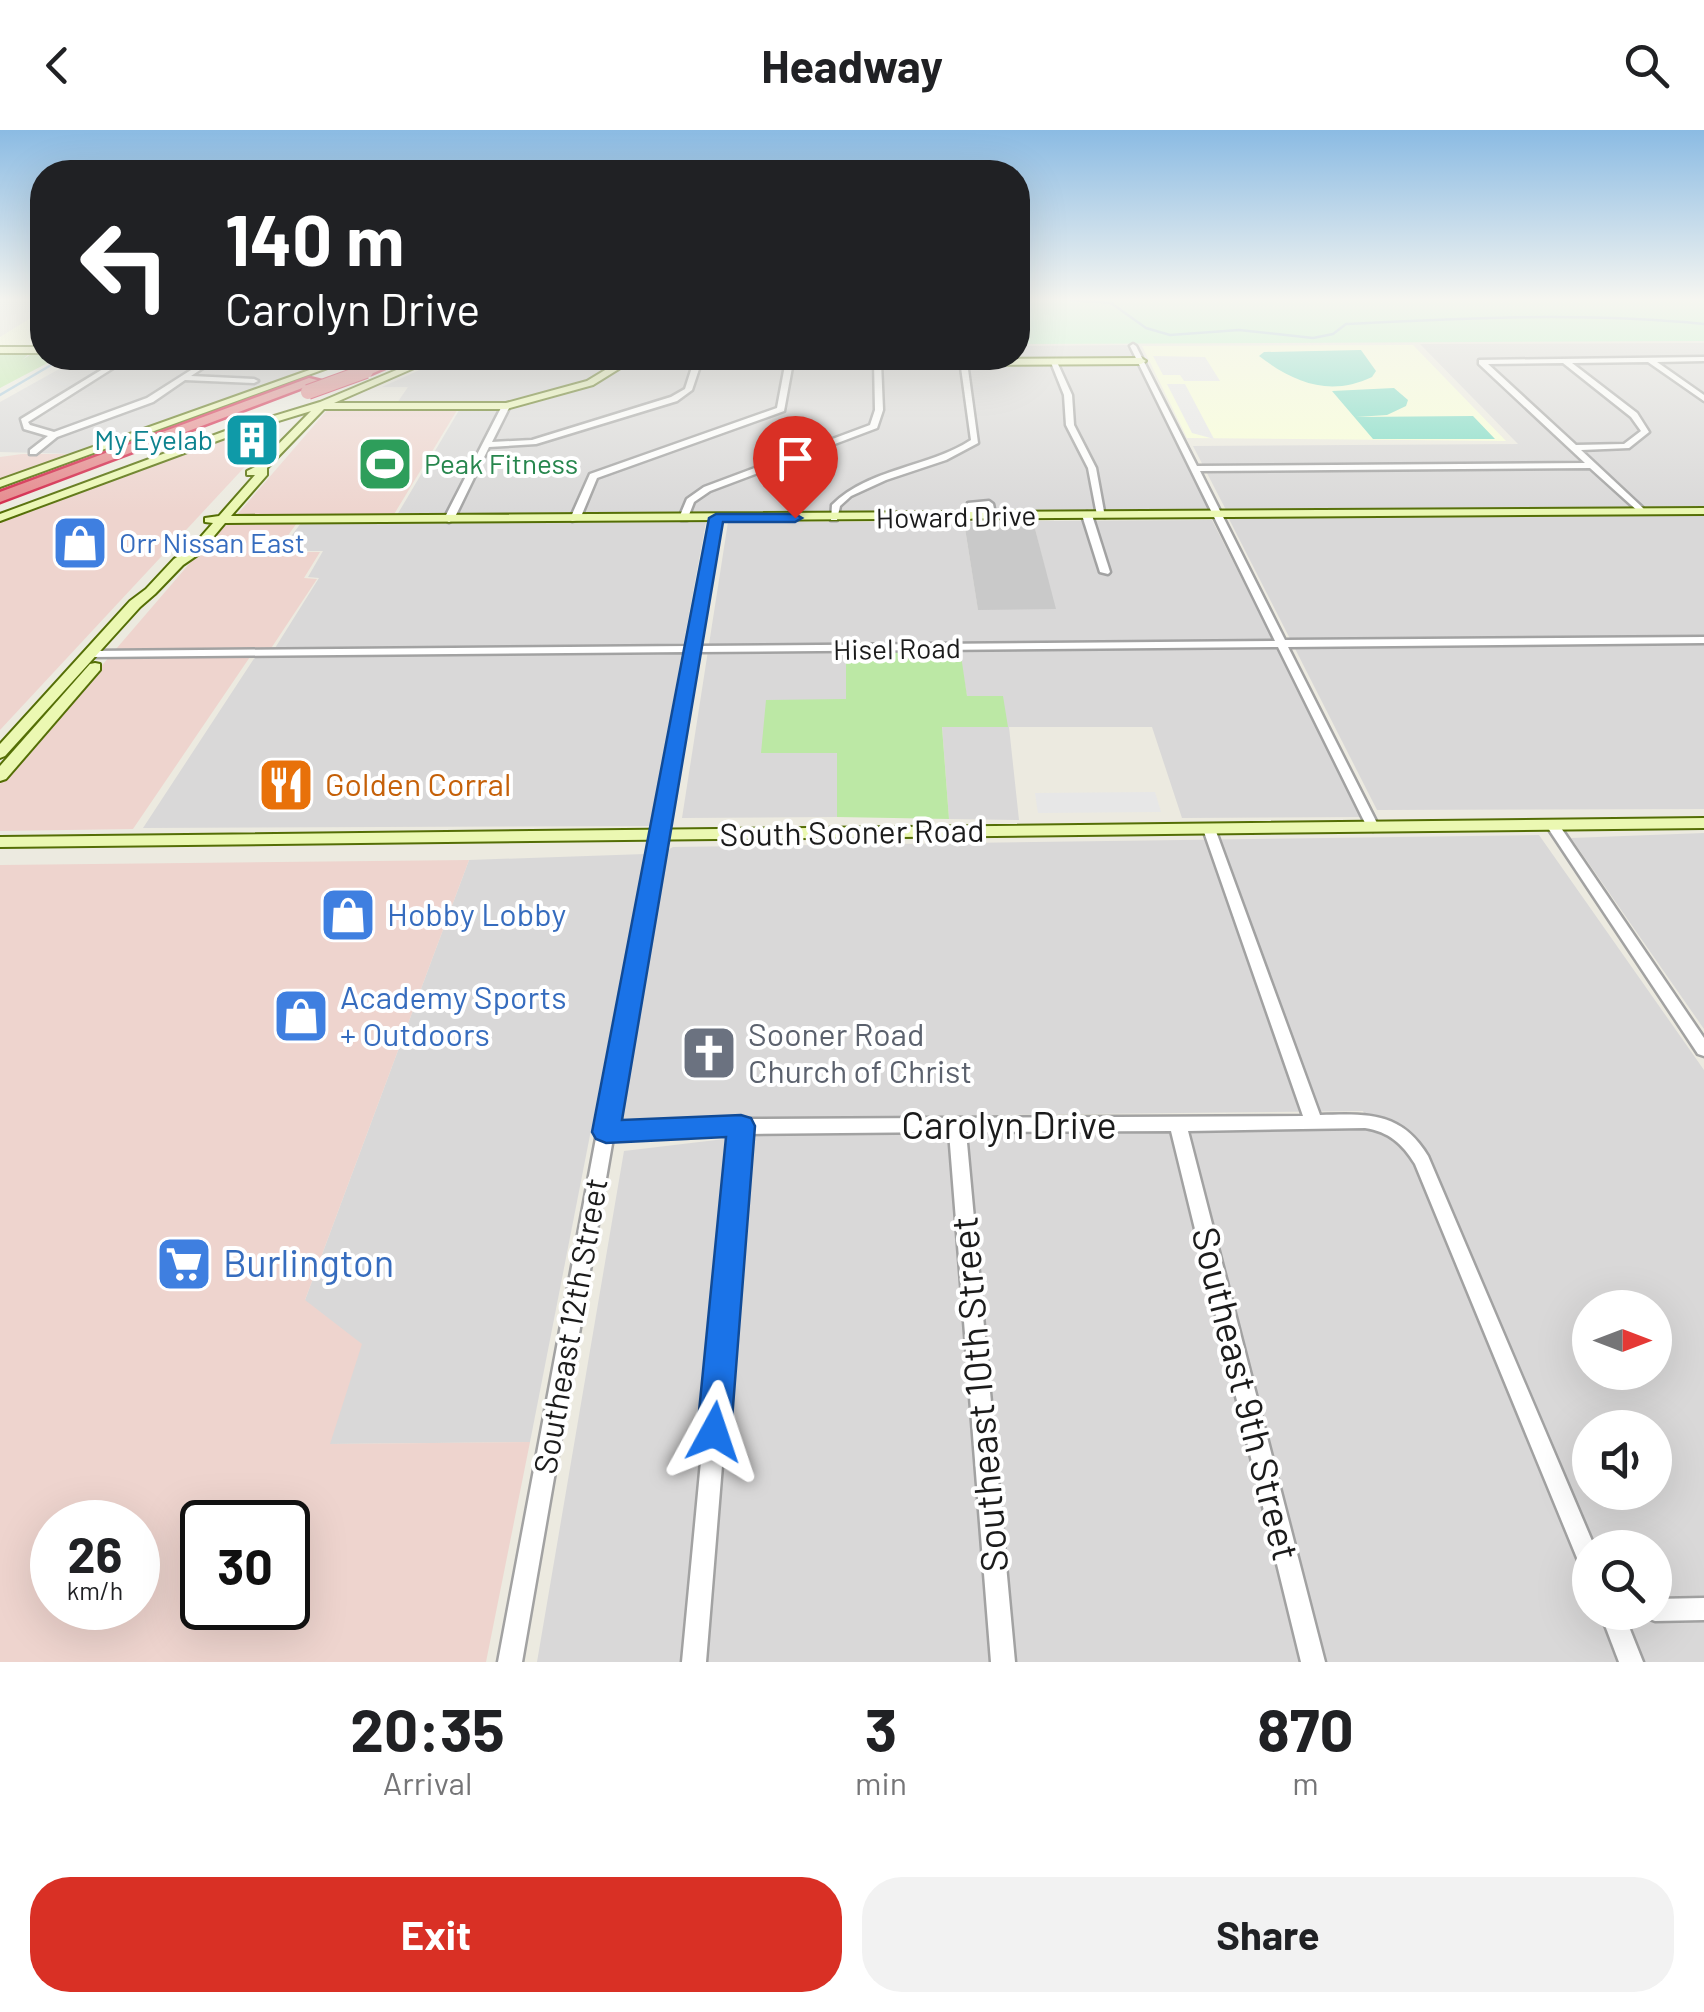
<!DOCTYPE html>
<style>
:root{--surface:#fff;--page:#f2f2f2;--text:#202124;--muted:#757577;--accent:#d93025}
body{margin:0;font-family:Barlow,sans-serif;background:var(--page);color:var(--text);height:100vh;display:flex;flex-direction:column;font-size:38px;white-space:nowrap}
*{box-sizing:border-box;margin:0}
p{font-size:32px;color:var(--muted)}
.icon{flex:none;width:55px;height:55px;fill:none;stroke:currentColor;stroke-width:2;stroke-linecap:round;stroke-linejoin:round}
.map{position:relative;height:1532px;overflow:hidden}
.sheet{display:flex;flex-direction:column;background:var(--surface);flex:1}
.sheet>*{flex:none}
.top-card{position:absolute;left:30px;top:30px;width:1000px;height:210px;border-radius:40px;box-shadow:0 10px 40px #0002;background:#202124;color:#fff;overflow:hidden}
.needle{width:65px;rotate:90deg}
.fabs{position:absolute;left:1572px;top:1160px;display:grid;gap:20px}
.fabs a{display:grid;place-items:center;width:100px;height:100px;border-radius:50%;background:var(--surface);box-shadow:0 10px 40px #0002;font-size:50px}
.speed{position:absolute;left:30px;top:1370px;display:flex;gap:20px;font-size:50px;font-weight:700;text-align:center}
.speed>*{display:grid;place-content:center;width:130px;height:130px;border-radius:50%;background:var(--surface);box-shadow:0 10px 40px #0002;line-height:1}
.speed small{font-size:25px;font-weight:400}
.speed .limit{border:5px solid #111;border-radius:15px;background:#fff;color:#111}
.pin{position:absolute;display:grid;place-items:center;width:85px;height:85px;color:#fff;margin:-102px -42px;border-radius:50% 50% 50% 0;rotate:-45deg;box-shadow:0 0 10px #0007}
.pin .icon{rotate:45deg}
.me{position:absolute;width:110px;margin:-55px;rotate:5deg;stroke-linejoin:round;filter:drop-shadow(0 0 8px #0008)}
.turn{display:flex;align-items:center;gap:35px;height:210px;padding:0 30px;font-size:45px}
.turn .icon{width:130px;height:130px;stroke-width:2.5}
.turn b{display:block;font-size:70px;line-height:85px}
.eta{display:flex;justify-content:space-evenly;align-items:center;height:170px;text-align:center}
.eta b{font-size:60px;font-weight:700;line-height:70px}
.button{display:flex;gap:20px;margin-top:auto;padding:20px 30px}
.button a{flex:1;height:115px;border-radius:40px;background:var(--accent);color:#fff;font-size:40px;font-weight:700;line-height:115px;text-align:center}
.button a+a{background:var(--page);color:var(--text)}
header{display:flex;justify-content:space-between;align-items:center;height:130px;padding:0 30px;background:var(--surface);font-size:45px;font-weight:700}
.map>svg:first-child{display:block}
.residential{fill:#d9d8d8;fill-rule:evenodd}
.commercial{fill:#eed4ce;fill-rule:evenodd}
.education{fill:#f9ffd7}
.religious{fill:#c9c9c9}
.grass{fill:#bce8a5}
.park{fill:#bbf8c9}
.pitch{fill:#7ddcc5}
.parking{fill:#e7e7e7}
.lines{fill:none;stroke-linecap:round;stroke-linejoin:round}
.stream{stroke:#a0c5db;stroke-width:2.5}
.street-casing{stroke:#a2a2a2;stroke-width:5}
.secondary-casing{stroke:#546e05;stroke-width:4}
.highway-casing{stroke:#d32448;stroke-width:5}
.street{fill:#fff;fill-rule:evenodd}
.secondary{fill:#ebf8b2;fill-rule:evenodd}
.highway{fill:#e5878b;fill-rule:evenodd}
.highway-bridge-casing{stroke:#d32448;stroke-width:16;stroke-linecap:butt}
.highway-bridge{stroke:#e5878b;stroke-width:14}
.route{fill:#1a73e8;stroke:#114b97;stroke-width:2.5}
.labels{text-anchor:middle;stroke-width:8;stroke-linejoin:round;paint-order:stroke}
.far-culture-label{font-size:28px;fill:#0d838f;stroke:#fff;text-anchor:end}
.far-leisure-label{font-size:28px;fill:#27864d;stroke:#fff;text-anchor:start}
.far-street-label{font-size:28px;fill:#1b1b1b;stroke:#fff}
.far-shop-label{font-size:28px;fill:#366cbe;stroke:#fff;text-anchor:start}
.food-label{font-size:32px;fill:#c56008;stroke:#fff;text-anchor:start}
.street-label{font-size:32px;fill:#1b1b1b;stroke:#fff}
.shop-label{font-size:32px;fill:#366cbe;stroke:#fff;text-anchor:start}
.worship-label{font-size:32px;fill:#5b616d;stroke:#fff;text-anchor:start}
.near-street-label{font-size:38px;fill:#1b1b1b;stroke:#fff}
.near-shop-label{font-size:38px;fill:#366cbe;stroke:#fff;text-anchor:start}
</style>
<header><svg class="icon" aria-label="back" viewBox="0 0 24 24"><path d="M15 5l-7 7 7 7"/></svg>Headway<svg class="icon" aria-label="search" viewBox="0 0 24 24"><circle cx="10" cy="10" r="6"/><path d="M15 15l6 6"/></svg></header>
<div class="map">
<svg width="1704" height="1532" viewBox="0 0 1704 1532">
<rect width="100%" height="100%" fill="#eceae0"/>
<g class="residential">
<polygon points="1704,213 1704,377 1226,380 1193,316 1518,314 1420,214"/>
<polygon points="1129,215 1211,380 397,385 461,277 489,277 492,273 397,273 408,257 382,257 446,228 1018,228 1018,216"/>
<polygon points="79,228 336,228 77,324 0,322 0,272"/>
<polygon points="1704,382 1704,679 1377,680 1229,389"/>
<polygon points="1212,390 1362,687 1182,688 1152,597 1009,597 1019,690 949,689 942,596 1008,597 967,567 958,512 846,513 846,569 837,623 837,687 682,688 728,392 964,392 978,479 1055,479 1033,391"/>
<polygon points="706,392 650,696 143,698 255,527 270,526 319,448 308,447 323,421 280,421 301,393"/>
<polygon points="1704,703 1704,899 1571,708"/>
<path d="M1539,705L1704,940V1532H537L624,1021L758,1005L1371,999L1363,981L622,989L662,723L673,717ZM1590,1178H1655V1242H1590ZM1590,1298H1655V1362H1590ZM1590,1418H1655V1482H1590Z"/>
<polygon points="645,724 530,1312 329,1314 305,1170 469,730"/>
</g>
<g class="commercial">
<polygon points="459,277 393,386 236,386 329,278"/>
<polygon points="263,294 280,299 0,600 0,393"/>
<polygon points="22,324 77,324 0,351 0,327"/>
<polygon points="232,393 297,393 276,422 320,422 304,448 317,449 270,520 254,521 133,699 0,701 0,654 220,398"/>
<path d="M469,730L305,1170L362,1214L330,1314L530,1312L486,1532H0V735ZM138,1392V1478H52V1392ZM288,1392V1478H202V1392Z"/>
</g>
<g class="education">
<polygon points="42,181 42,217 0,217 0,207"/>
<polygon points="1413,215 1506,311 1187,308 1142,216"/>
</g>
<polygon class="religious" points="1033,391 1056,479 978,480 964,392"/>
<g class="grass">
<polygon points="0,223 30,223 22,230 33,223 57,228 0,258"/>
<polygon points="846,512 959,512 967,566 1003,566 1008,597 942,597 949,689 837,687 837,623 761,623 766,570 846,569"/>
</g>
<polygon class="park" points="1018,170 1704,170 1704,211 1018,214"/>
<g class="pitch">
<path d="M1361,220L1376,241L1372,247C1330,267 1294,253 1259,226L1264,222Z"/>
<polygon points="1394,258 1408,270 1406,276 1387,285 1356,287 1473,286 1495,309 1373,309 1332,261"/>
</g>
<g class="parking">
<polygon points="1153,226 1205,227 1220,251 1184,251 1180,245 1163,245"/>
<polygon points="1167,254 1185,254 1214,309 1192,303"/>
<polygon points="1155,662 1161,682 1038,683 1035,663"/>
</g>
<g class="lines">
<g class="stream">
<path d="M1069,170L1111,173L1146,198L1170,205L1239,200L1313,208L1333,204L1346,194C1466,188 1584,182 1704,194"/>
<polyline points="0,265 63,228"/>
</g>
<g class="street-casing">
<g id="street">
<path d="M1133,214L1136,216L1197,336L1585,333L1479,234V230L1704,227V231L1657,232L1704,265V271L1648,232L1572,233L1637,283L1649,302L1629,318L1581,320L1643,378L1644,380L1640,383L1590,338L1200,341L1285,510L1704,507V513L1288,517L1379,697L1373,701L1367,697L1278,517L697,522L615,994L741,989L1303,986L1203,699L1209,695L1214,696L1320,985C1367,984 1401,981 1428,1026L1595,1418H1590V1443L1582,1440L1415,1034C1402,1013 1389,1002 1365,998L1188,1001L1325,1532H1301L1171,1001L966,1002L1015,1532H991L949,1002L749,1004L706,1532H682L732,1004L613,1008L522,1532H498L687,522L91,527L86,524L91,521L688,516L711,388L716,385L721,388L698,516L1275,511L1130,216ZM1563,233L1631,287L1641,301L1624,314L1576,315L1488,234Z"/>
<polygon points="121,228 129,228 28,292 30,295 54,302 147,268 210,228 218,228 191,246 254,249 258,251 254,253 185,250 153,272 57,307 36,324 30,324 30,320 48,306 24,299 21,289"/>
<polygon points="786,230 793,232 784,281 597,348 580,389 572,391 570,389 590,344 777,278"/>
<polygon points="874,230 881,232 883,280 877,298 710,361 694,372 687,390 681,390 679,388 687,369 704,357 870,295 875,280"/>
<path d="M960,230L967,232L978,313L946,330L886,350L851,366L840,376L837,390H831L832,375C869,338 928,338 971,310Z"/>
<polygon points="1050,230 1057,232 1072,265 1074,295 1096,338 1105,387 1097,385 1088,338 1066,295 1064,265"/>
<polygon points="694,231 701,233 692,260 677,271 536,314 489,317 454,389 449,392 444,389 503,274 510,276 492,312 532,310 671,267 685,259"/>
<polygon points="989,371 993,374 996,388 990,388 985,377 976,377 977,387 969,389 968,373"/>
<polygon points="1087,382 1092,385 1110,442 1108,444 1100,442 1082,385"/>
<polygon points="1552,691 1557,692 1704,908 1704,926 1698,924 1546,695"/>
<polygon points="1704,1468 1704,1490 1655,1491 1647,1488 1645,1482 1655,1482 1655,1469"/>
<polygon points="1600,1482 1623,1482 1643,1532 1619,1532"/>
</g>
</g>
<g class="secondary-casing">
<g id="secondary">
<rect x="0" y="217" width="42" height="6"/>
<polygon points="343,228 355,228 0,357 0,350"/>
<polygon points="425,228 437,228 334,273 506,273 587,251 620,231 1141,228 1146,231 1141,234 622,237 593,255 506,279 324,279 267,338 267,345 231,386 1704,378 1704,384 225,393 199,424 183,435 155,464 140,477 5,626 0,628 0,614 130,471 146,459 174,429 191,418 213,393 205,392 205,388 219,386 255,345 247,345 247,341 257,336 311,281 236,304 0,391 0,384 228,300 320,272"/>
<polygon points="95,533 100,534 100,540 6,649 0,651 0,636 90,534"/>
<polygon points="1704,688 1704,698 0,717 0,707"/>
</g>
</g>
<g class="highway-casing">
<g id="highway">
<polygon points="391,228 408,228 371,244 359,241"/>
<polygon points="309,248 321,251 0,372 0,362"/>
</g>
</g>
<use href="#street" class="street"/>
<use href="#secondary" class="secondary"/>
<use href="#highway" class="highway"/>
<g class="highway-bridge-casing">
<polyline id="highway-bridge" points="308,262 366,241"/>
</g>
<use href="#highway-bridge" class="highway-bridge"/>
</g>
<linearGradient id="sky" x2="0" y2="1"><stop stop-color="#8bbbe3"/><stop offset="0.44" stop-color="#f6f6f1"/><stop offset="1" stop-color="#f6f6f1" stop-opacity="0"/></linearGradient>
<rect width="1704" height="385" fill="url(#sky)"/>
<polygon class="route" points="716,384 795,384 802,388 795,392 723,392 622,990 741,985 751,988 755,996 731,1302 726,1314 714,1319 702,1314 697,1302 726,1007 606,1013 596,1009 592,1002 709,388"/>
<defs>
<g id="building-square" transform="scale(2.875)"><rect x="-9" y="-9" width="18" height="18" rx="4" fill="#0f9aa8" stroke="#fff"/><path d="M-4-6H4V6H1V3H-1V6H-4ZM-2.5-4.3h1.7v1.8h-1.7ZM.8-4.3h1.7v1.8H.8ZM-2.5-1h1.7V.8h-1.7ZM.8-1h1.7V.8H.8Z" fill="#fff"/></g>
<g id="stadium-square" transform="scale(2.875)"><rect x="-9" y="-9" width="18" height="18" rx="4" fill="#2e9e5b" stroke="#fff"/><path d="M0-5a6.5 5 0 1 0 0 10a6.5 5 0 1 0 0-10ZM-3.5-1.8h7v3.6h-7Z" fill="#fff"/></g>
<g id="shop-square" transform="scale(2.875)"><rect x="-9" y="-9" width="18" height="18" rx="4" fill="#3f7fe0" stroke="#fff"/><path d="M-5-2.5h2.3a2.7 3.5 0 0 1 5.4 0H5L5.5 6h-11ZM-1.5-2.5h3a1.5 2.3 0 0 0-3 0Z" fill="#fff"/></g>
<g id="restaurant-square" transform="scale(2.875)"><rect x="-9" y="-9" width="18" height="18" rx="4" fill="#e8710a" stroke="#fff"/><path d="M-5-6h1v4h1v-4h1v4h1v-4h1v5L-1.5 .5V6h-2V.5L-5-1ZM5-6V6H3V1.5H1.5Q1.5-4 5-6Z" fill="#fff"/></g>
<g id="church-square" transform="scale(2.875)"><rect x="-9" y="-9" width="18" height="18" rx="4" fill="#6b7280" stroke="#fff"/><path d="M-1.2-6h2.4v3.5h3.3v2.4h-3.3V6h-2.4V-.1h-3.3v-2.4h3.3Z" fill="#fff"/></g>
<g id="supermarket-square" transform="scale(2.875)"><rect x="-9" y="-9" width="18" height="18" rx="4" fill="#3f7fe0" stroke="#fff"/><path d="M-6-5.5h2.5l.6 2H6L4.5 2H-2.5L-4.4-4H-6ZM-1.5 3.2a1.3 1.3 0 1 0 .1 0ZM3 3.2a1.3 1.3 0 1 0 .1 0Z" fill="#fff"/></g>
</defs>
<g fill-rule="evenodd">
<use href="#building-square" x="252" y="310"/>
<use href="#stadium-square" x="385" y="334"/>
<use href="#shop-square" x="80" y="413"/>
<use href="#restaurant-square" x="286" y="655"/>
<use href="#shop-square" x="348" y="785"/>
<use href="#shop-square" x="301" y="886"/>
<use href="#church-square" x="709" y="923"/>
<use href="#supermarket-square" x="184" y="1134"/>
</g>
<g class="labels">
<g class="far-culture-label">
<text x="213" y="320">My Eyelab</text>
</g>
<g class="far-leisure-label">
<text x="424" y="344">Peak Fitness</text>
</g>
<g class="far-street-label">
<text transform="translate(956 387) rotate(-1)" y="10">Howard Drive</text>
<text transform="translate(897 519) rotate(-1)" y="10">Hisel Road</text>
</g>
<g class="far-shop-label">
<text x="119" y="423">Orr Nissan East</text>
</g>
<g class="food-label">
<text x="325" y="666">Golden Corral</text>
</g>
<g class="street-label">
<text transform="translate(852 703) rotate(-1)" y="11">South Sooner Road</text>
<text transform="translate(571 1196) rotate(-80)" y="11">Southeast 12th Street</text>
</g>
<g class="shop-label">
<text x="387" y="796">Hobby Lobby</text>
<text x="340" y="879">Academy Sports<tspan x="340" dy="37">+ Outdoors</tspan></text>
</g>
<g class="worship-label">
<text x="748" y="916">Sooner Road<tspan x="748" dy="37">Church of Christ</tspan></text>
</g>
<g class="near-street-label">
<text x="1009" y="1009">Carolyn Drive</text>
<text transform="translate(980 1264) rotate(-95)" y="13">Southeast 10th Street</text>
<text transform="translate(1245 1264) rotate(76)" y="13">Southeast 9th Street</text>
</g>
<g class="near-shop-label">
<text x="223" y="1147">Burlington</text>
</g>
</g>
</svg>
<div class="fabs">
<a><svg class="needle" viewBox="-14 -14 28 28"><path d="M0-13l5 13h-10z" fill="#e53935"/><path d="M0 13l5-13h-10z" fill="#757577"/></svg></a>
<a><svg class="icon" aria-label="sound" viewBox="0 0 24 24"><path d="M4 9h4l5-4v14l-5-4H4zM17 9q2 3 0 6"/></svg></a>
<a><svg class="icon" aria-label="search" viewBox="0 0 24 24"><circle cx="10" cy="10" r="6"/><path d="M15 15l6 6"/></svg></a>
</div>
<div class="speed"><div>26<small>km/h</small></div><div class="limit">30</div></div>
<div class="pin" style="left:795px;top:388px;background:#d93025"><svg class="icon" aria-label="arrive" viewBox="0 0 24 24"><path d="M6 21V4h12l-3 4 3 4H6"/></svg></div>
<svg class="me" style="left:714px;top:1302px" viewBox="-20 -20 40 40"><path d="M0-17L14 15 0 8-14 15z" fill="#1a73e8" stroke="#fff" stroke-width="4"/></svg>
<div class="top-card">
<div class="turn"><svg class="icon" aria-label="left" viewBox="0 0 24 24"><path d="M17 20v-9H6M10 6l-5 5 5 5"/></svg><div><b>140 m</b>Carolyn Drive</div></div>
</div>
</div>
<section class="sheet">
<div class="eta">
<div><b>20:35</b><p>Arrival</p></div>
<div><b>3</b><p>min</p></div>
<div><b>870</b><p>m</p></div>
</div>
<div class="button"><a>Exit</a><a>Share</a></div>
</section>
